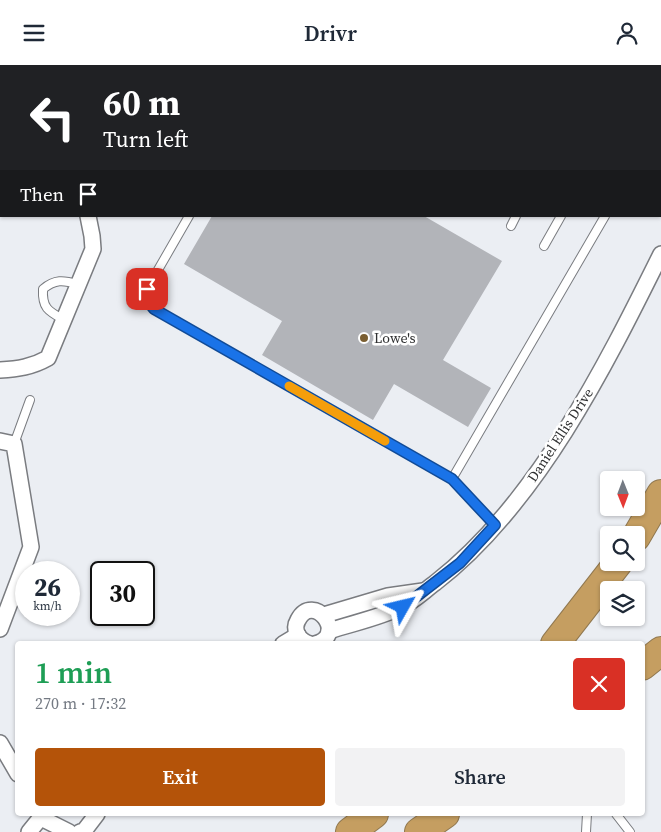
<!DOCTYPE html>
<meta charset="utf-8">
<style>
:root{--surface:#fff;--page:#f2f2f3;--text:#1f2937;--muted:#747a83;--accent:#b45309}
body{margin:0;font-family:"Source Serif 4",serif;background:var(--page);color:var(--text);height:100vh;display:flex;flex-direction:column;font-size:19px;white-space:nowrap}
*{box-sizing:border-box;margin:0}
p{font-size:16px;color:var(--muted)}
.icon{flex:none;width:28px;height:28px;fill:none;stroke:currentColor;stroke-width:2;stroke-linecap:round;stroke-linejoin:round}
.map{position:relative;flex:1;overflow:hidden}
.sheet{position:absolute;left:15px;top:576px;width:630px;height:175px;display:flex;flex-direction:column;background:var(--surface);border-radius:5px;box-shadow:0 1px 4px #0004}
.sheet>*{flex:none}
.top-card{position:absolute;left:0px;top:0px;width:661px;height:152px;box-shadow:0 1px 4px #0004;background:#202124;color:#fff;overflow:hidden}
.needle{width:32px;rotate:179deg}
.fabs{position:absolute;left:600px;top:406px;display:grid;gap:10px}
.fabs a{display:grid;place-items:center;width:45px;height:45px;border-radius:5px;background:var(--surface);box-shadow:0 1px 4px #0004;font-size:25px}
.speed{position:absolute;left:15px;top:496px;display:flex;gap:10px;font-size:25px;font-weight:700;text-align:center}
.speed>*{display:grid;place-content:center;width:65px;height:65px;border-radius:50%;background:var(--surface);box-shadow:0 1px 4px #0004;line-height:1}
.speed small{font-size:12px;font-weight:400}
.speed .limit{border:2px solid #111;border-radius:8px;background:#fff;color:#111}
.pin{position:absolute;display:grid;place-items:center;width:42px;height:42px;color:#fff;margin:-21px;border-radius:10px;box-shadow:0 2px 8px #0006}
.me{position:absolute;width:55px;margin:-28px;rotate:53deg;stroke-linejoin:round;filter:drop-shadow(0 0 4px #0008)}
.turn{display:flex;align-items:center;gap:18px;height:105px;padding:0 20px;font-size:22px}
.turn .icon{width:65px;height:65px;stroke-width:2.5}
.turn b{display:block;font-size:35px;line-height:42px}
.then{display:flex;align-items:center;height:48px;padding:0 20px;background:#0003;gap:10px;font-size:19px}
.round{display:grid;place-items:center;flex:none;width:52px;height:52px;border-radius:5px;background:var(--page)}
.headline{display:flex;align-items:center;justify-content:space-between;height:85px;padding:0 20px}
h1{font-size:30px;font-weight:600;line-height:38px;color:#1e9e55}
.primary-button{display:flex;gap:10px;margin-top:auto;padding:10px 20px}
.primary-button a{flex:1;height:58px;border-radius:5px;background:var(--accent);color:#fff;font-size:20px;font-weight:600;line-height:58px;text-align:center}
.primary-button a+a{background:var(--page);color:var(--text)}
header{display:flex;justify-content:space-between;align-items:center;height:65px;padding:0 20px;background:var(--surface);font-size:22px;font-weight:600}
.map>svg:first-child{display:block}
.building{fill:#b2b4b9}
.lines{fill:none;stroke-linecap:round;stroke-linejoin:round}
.service-casing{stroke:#7a7c80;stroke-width:10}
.minor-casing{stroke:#7a7c80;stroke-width:18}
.motorway-casing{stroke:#907850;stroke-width:30}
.service{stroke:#fff;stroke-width:8}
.minor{stroke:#fff;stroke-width:15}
.motorway{stroke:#c59e61;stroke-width:28}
.route-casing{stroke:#114b97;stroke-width:12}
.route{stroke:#1a73e8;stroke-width:9}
.slow{stroke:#f59e0b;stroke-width:9}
.poi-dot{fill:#7a5e31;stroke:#fff;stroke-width:2}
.labels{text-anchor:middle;stroke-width:5;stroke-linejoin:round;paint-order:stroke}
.poi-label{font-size:14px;fill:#2f3031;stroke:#fff;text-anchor:start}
.street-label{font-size:14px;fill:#2f3031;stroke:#fff}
</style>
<header><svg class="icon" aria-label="menu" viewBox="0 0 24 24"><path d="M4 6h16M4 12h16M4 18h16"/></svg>Drivr<svg class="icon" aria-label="person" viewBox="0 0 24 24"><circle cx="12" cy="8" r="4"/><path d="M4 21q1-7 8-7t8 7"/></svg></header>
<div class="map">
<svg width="661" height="767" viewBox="0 0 661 767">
<rect width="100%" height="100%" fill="#ebeef3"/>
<polygon class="building" points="212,151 424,151 502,196 443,295 491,323 468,362 394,319 373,355 262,290 282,256 184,199"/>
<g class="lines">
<g class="service-casing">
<g id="service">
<polyline points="305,1 308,0"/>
<polyline points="376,1 377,0"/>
<polyline points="421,1 422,0"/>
<polyline points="465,1 466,0"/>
<polyline points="554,1 555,0"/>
<polyline points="602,1 602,0"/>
<polyline points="645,1 646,0"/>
<polyline points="660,54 661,52"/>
<polyline points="189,151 147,224 147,235 154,244 452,414"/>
<polyline points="511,161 516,151"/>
<polyline points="544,181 561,151"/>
<path d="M64,255C48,246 42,243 43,224C55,214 63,215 78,219"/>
<polyline points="14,379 30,335"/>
<polyline points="495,460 452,414 605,151"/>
<polyline points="616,749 630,767"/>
<polyline points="586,767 587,749"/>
</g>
</g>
<g class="minor-casing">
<g id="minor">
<polyline points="74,1 77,0"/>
<polyline points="0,19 1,18"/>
<path d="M0,305C18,304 32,302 48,293L93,184L92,171L88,151"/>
<polyline points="0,376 14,379 31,482 0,564"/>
<polyline points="324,550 388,531 423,526"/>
<path d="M329,566C353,558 379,553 401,542C413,537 424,526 435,518C536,440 605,302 661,189"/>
<polyline points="283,579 298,570"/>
<path d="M310,579C299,576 292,565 298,555C313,526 349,570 315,579"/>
<polyline points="0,678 18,709"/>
<polyline points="40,749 45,755 69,767"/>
<polyline points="29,767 42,751"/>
<polyline points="80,767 84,766 97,749"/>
</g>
</g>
<g class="motorway-casing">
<g id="motorway">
<polyline points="636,472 661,429"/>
<polyline points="555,579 618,498"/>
<polyline points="642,601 661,586"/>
<polyline points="350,767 374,749"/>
<polyline points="419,767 445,749"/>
</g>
</g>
<use href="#service" class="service"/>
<use href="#minor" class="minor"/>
<use href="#motorway" class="motorway"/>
</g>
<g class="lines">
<g class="route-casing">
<polyline id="route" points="147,224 147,235 154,244 452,414 495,460 460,498 403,542"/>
</g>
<use href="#route" class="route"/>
<polyline class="slow" points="289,321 385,376"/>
</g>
<circle class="poi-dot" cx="364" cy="273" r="5"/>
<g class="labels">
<g class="poi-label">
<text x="374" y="278">Lowe's</text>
</g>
<g class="street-label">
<text transform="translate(560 370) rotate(-57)" y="5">Daniel Ellis Drive</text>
</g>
</g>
</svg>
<div class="fabs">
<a><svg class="needle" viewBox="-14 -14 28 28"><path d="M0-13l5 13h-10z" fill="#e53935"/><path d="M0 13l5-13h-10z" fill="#747a83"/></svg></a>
<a><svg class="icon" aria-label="search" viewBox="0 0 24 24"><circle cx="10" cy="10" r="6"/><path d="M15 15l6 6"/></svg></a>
<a><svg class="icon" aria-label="layers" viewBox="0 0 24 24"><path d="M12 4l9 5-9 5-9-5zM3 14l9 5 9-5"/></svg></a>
</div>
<div class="speed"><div>26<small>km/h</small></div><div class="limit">30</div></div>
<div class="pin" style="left:147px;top:224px;background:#d93025"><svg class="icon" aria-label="arrive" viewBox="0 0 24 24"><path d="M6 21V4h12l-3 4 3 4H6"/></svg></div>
<svg class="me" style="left:403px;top:542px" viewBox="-20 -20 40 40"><path d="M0-17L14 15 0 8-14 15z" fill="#1a73e8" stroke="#fff" stroke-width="4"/></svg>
<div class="top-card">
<div class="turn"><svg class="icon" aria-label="left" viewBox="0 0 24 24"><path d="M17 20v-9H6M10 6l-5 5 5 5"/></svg><div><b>60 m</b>Turn left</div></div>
<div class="then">Then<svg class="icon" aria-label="arrive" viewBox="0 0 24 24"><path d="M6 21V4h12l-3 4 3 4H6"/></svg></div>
</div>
<section class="sheet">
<div class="headline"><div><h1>1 min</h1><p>270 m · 17:32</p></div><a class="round" style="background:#d93025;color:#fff"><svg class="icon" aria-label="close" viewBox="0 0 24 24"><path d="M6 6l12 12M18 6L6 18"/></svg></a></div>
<div class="primary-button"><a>Exit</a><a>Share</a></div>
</section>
</div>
